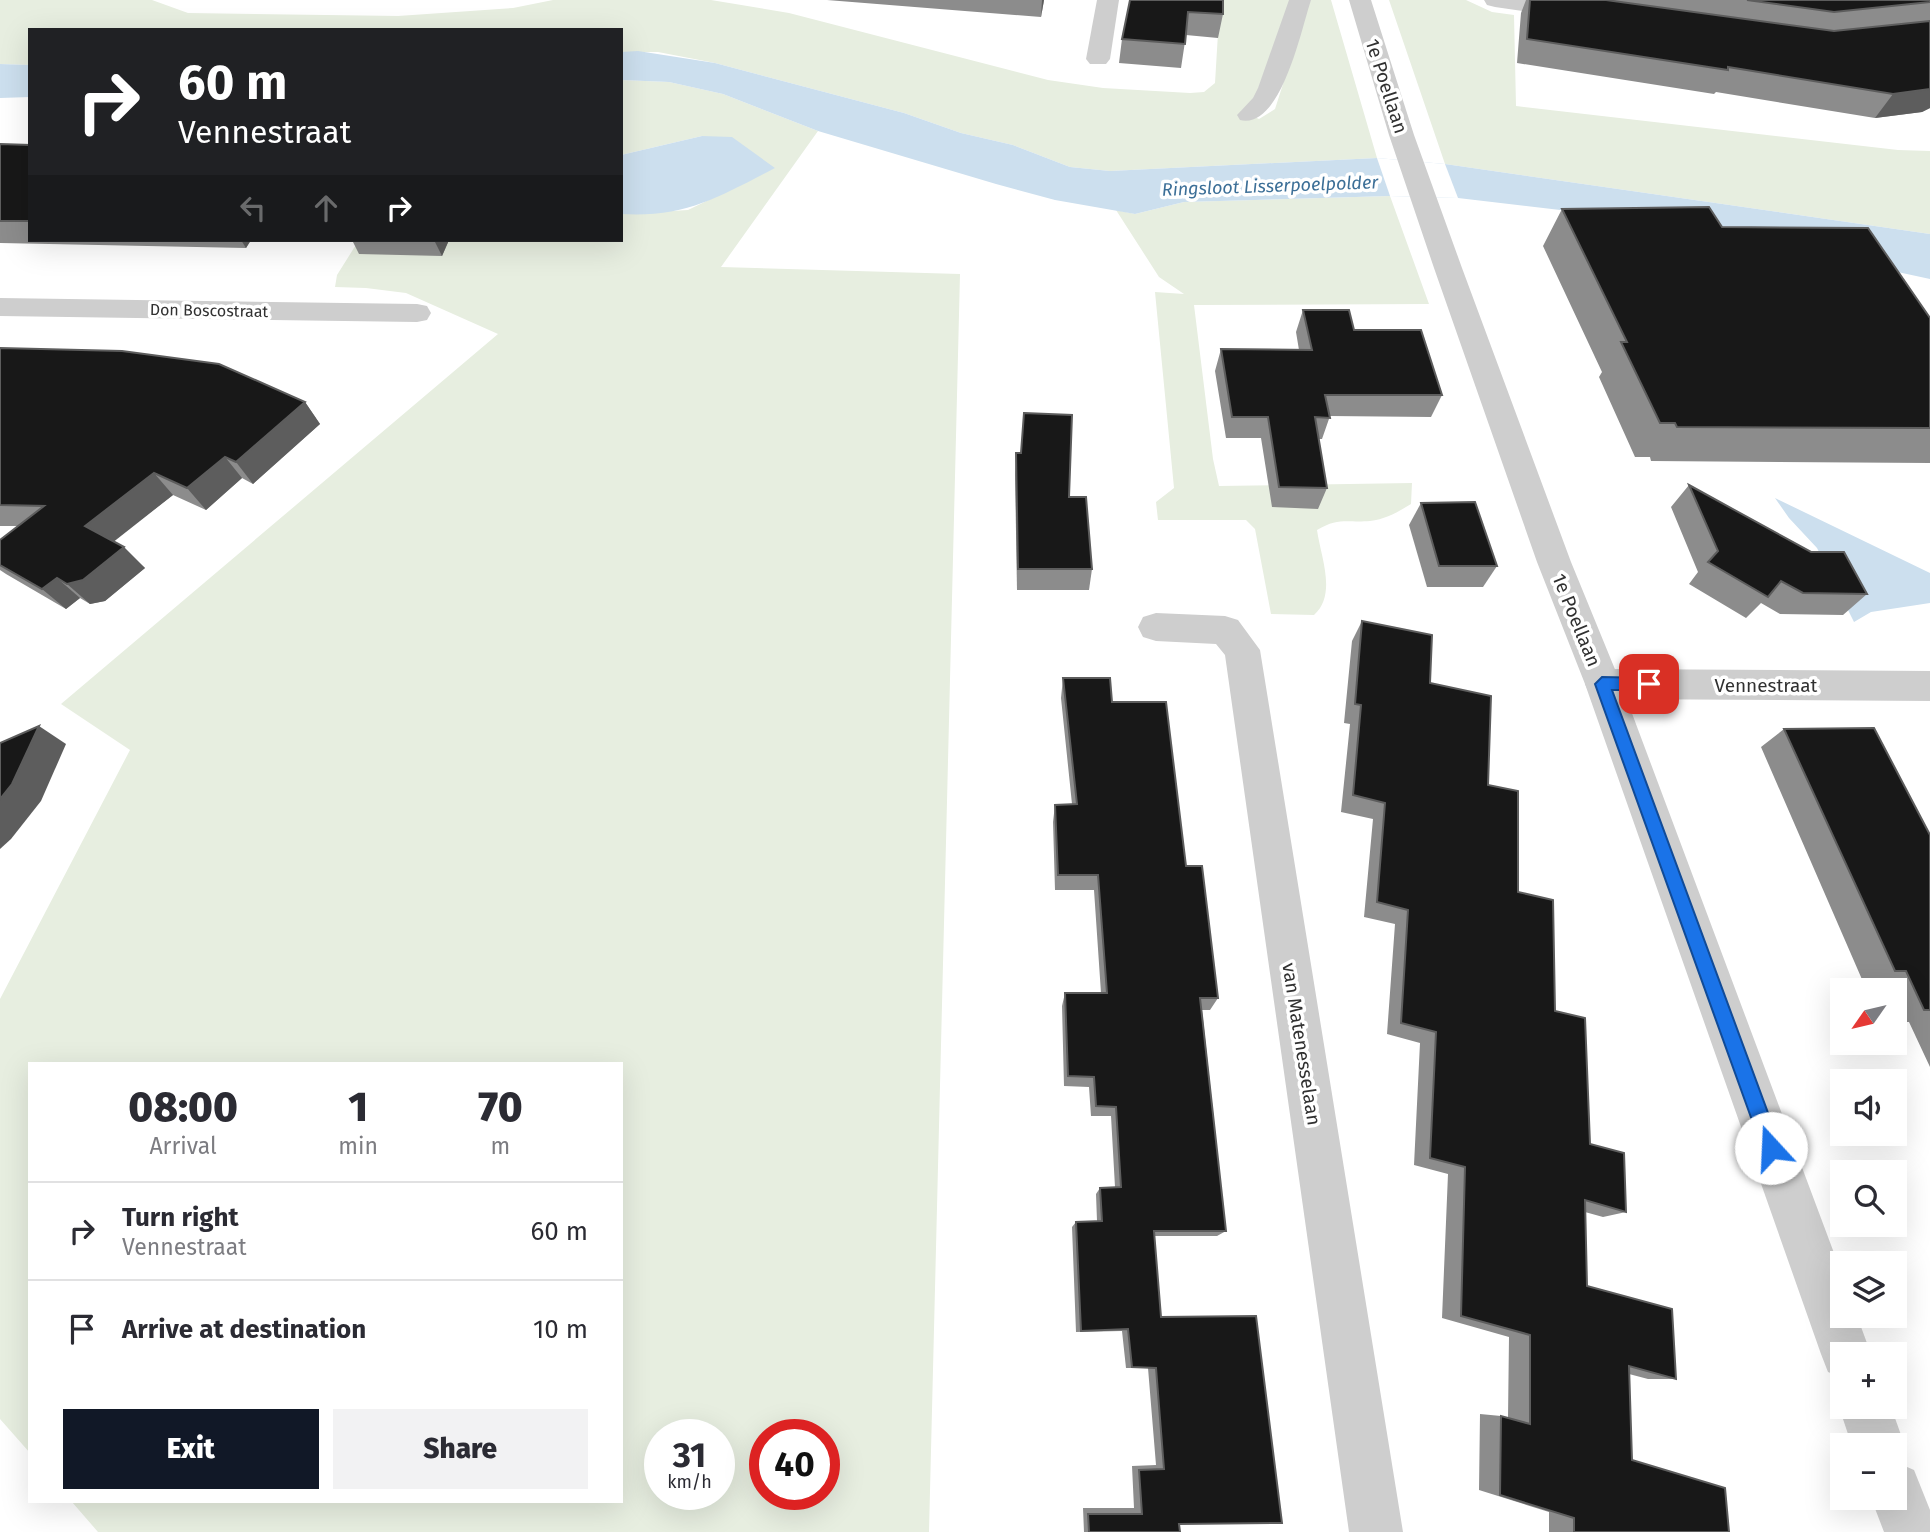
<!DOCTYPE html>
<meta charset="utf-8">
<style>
:root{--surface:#fff;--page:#f2f2f3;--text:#2b2b33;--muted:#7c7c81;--line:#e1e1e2;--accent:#111827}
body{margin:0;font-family:"Fira Sans",sans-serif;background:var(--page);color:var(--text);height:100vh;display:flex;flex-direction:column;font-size:26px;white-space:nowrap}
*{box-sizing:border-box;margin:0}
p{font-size:23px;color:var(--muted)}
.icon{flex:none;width:38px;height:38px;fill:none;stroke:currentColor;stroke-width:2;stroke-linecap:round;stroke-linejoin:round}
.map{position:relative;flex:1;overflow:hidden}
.details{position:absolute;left:28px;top:1062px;width:595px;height:441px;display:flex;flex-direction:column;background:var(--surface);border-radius:0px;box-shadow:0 7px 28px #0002}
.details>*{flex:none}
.top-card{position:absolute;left:28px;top:28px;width:595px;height:214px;border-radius:0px;box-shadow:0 7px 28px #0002;background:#202124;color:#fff;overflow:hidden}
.needle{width:46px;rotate:236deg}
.tools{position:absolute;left:1830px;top:978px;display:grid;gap:14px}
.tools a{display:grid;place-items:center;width:77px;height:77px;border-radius:0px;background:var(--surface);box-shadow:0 7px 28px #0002;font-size:35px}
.speed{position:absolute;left:644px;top:1419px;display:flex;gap:14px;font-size:35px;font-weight:700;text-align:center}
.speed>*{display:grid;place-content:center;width:91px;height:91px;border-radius:50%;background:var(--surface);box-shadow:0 7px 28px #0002;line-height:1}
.speed small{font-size:18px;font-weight:400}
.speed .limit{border:10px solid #d22;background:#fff;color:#111}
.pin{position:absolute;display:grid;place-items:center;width:60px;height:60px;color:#fff;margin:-30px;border-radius:14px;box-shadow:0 4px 10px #0006}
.me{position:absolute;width:77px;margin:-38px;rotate:340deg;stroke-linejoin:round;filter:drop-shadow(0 0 5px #0008)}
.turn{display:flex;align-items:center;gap:24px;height:147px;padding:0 35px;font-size:32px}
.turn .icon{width:91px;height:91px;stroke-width:2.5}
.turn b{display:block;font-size:49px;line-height:60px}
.lanes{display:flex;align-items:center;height:66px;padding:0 35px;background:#0003;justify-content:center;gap:35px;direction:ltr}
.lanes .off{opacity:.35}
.eta{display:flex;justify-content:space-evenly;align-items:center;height:119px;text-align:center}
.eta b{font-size:42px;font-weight:800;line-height:49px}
.action{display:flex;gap:14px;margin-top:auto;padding:14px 35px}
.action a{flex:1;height:80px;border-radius:0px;background:var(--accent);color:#fff;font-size:28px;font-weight:800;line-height:80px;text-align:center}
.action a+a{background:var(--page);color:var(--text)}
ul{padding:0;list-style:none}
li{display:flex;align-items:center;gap:21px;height:98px;padding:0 35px;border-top:2px solid var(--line)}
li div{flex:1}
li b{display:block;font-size:26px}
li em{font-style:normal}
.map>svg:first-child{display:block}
.green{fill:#e7eee0;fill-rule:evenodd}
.water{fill:#ccdfee}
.pier{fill:#fff}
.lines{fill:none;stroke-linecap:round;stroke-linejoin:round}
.minor{fill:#cecece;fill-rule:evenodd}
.tertiary{fill:#cecece;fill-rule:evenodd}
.wall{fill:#8c8c8c}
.shaded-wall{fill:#5d5d5d}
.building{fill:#181818;stroke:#5d5d5d;stroke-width:2}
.route{fill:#1a73e8;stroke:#114b97;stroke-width:2}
.labels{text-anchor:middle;stroke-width:7;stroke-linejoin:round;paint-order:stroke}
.far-street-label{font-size:16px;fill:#313131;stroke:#fff}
.far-water-label{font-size:18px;font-style:italic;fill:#3c6f97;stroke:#fff}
.street-label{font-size:19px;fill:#313131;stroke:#fff}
</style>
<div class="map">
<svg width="1930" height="1532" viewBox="0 0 1930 1532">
<rect width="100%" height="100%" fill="#fff"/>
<g class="green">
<polygon points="0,0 152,0 188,13 398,16 513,8 553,0 711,0 789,13 1048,80 1103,88 1190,93 1204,92 1215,83 1220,0 1291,0 1254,100 1241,111 1259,119 1275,109 1310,0 1331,0 1377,158 1110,171 1070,167 1013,145 961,133 904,113 715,63 658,52 621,52 621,30 30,30 30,65 0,64"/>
<polygon points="1389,0 1466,0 1492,12 1514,15 1516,106 1898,150 1930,151 1930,234 1445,164"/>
<path d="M621,80L669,82L723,94L818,131L721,267L960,274L929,1532H98L72,1502H621V1064H30V1453L0,1419V999L130,750L61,704L498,334L406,293L366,288L335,287L337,275L359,240H621V214L688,210L774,168L702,136L621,155ZM660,1435H719V1494H660ZM765,1435H824V1494H765Z"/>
<path d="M1390,196L1429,304L1194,305L1213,459L1219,486L1412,483L1411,504C1398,512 1386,519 1370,521C1347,523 1339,517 1317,530C1321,558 1337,594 1314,615L1271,614L1255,529L1246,520H1158L1156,502L1174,488L1155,292L1184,294L1159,277L1116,210L1135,214L1184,202Z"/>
</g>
<g class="water">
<polygon points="638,51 715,63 904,113 961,133 1013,145 1070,167 1110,171 1377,158 1445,164 1930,234 1930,279 1671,223 1458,198 1390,196 1184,202 1135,214 1055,200 996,184 818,131 723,94 669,82 621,80 621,52"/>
<polygon points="0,64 30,65 30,97 0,98"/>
<path d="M702,136L732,137L775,168C720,196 686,218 621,214V155Z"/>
<polygon points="1775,498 1930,573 1930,603 1871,612 1854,622 1817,548 1789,518"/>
</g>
<polygon class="pier" points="1377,158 1445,164 1458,198 1390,196"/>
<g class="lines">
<g class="minor">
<polygon points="1097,0 1119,0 1110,59 1106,64 1090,64 1086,59"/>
<path d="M1289,0H1311C1301,30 1281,130 1240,120L1237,115L1253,98L1258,88Z"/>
<polygon points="1484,0 1541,0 1585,7 1588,12 1585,17 1577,19 1495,7 1487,5"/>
<polygon points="0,298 417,304 427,306 431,313 427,320 417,322 0,316"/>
<polygon points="1156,613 1225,616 1238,620 1260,650 1403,1532 1349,1532 1225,655 1216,644 1156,641 1143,637 1138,627 1143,617"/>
<polygon points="1603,669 1930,671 1930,701 1603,699 1590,695 1585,684 1590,673"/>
</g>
<g class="tertiary">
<polygon points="1349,0 1371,0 1414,135 1462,268 1571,562 1621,684 1843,1277 1843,1316 1857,1316 1871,1354 1843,1354 1843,1378 1828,1372 1821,1354 1585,684 1537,562 1434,268 1389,135"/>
<polygon points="1843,1398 1843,1407 1891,1407 1905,1446 1898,1463 1914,1470 1930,1510 1930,1532 1884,1532 1871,1498 1895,1498 1895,1446 1852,1446 1839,1407"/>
</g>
</g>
<g class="wall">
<polygon points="827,0 1044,0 1041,17"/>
<polygon points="1130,0 1223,14 1218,38 1186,35 1181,68 1119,63 1122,39"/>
<polygon points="1526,0 1930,0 1930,108 1922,112 1875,118 1716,92 1714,94 1517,63 1521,13"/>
<polygon points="0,144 30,145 30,240 251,240 246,248 0,243"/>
<polygon points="1562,209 1722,227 1930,318 1930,463 1651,461 1650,457 1635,457 1599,377 1602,372 1543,246"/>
<polygon points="352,240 449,240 442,256 359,254"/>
<polygon points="1303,310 1354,330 1442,395 1431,417 1330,416 1322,439 1319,439 1327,488 1318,509 1272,507 1261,438 1226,438 1215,371 1221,349 1299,350 1296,332"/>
<polygon points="0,348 305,402 320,424 253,484 242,478 206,510 173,495 113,541 145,568 105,601 90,604 80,598 66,609 6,574 0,570 0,540 18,526 0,526"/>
<polygon points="1016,453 1092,569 1089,590 1017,590 1015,475"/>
<polygon points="1689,485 1867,594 1843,615 1780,614 1761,603 1746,618 1689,584 1698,572 1671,507"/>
<polygon points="1421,503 1497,566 1483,587 1427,587 1409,525"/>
<polygon points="1362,621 1430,683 1488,785 1518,892 1555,1011 1590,1144 1626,1212 1603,1217 1585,1212 1587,1286 1676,1379 1648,1379 1629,1374 1632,1460 1729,1532 1549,1532 1549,1512 1479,1490 1480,1414 1501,1416 1508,1418 1509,1337 1442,1318 1448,1174 1414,1165 1420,1043 1387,1034 1395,924 1364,917 1373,819 1341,812 1350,724 1344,723 1352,641"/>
<polygon points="1063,678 1112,702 1186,866 1218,998 1210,1010 1202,1010 1226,1231 1217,1236 1154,1236 1180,1532 1084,1532 1083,1508 1134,1508 1132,1466 1156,1465 1148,1368 1126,1368 1122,1331 1076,1332 1072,1227 1076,1222 1097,1221 1096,1194 1100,1188 1115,1187 1111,1116 1091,1116 1089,1087 1064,1086 1062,1006 1065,993 1101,993 1094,890 1055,890 1053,822 1055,805 1072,804 1061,698"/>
<polygon points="1784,729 1930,835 1930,1067 1909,1022 1895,1022 1895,990 1878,990 1875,984 1864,984 1761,747"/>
</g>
<g class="shaded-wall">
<polygon points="1042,0 1044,0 1041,17"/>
<polygon points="1930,89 1930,108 1922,112 1875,118 1893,94"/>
<polygon points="241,240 251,240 246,248"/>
<polygon points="434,240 449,240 442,256"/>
<polygon points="305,402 320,424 253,484 236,462"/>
<polygon points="225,457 242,478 206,510 187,488"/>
<polygon points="154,473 173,495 107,547 85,526"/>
<polygon points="124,547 145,568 105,601 90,604 67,584"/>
<polygon points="57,578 80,598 66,609 42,589"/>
<polygon points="39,726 66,744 41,801 11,839 0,849 0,799"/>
</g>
<g class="building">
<polygon points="1130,0 1223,0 1223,14 1188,12 1185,44 1122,39"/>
<polygon points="1530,0 1606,0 1834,31 1930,21 1930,89 1893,94 1728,67 1728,70 1527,39"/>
<polygon points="1747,0 1930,0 1930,2 1834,12"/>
<polygon points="0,144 30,145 30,221 0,221"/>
<polygon points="1709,207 1722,227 1868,228 1930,318 1930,428 1677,427 1675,423 1660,423 1621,342 1627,342 1562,209"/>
<polygon points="1303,310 1349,310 1354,330 1421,330 1442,395 1325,395 1330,418 1315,417 1327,488 1279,487 1268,417 1232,417 1221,349 1312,350"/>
<polygon points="0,348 122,351 219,364 305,402 236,462 225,457 187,488 154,473 85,526 124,547 83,580 67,584 57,578 42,589 0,565 0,540 44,506 0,505"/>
<polygon points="1024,413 1072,415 1069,497 1086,497 1092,569 1018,569 1016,453 1021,453"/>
<polygon points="1689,485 1811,552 1844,552 1867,594 1803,593 1781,581 1768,597 1708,562 1718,551"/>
<polygon points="1475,502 1497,566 1439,566 1421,503"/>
<polygon points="1362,621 1432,635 1430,683 1491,696 1488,785 1518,791 1518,892 1553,900 1555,1011 1585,1018 1590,1144 1624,1153 1626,1212 1585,1200 1587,1286 1672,1309 1676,1379 1629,1366 1632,1460 1725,1488 1729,1532 1574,1532 1574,1518 1500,1495 1501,1416 1530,1424 1530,1335 1461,1316 1465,1167 1430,1158 1436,1032 1401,1023 1408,910 1377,902 1385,803 1353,795 1361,705 1355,704"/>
<polygon points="1063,678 1110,678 1112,702 1166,702 1186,866 1202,866 1218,998 1200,998 1226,1231 1154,1231 1161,1317 1256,1316 1282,1523 1179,1524 1180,1532 1089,1532 1088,1514 1142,1514 1139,1470 1164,1469 1156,1368 1132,1367 1128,1329 1081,1331 1076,1222 1102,1221 1100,1188 1121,1187 1116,1107 1096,1106 1094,1077 1068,1076 1065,993 1107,993 1098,875 1058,875 1055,805 1077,804"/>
<polygon points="39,726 12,784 0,799 0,743"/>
<polygon points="1874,728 1930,835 1930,1010 1924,1010 1906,971 1895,971 1784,729"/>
</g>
<polygon class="route" points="1602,677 1649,678 1657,684 1649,690 1612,690 1781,1148 1778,1155 1771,1158 1765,1155 1762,1148 1595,684"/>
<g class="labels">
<g class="far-street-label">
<text transform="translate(209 310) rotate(1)" y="6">Don Boscostraat</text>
</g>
<g class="far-water-label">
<text transform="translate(1270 186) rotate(-2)" y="6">Ringsloot Lisserpoelpolder</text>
</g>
<g class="street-label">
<text transform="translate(1387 86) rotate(72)" y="7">1e Poellaan</text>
<text transform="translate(1577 620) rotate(68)" y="7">1e Poellaan</text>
<text x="1766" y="692">Vennestraat</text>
<text transform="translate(1302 1044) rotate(81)" y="7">van Matenesselaan</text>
</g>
</g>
</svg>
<div class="tools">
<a><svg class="needle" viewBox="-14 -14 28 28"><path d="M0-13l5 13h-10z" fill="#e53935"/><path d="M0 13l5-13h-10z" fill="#7c7c81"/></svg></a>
<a><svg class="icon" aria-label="sound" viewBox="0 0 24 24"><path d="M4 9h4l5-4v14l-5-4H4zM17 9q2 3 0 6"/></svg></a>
<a><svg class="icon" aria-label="search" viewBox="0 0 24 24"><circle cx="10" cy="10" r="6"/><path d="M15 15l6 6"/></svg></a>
<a><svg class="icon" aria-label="layers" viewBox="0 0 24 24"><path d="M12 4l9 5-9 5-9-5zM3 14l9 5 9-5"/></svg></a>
<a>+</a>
<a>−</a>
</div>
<div class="speed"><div>31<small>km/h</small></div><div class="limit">40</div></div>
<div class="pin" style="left:1649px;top:684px;background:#d93025"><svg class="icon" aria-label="arrive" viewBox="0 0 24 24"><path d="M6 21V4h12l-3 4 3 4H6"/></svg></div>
<svg class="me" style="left:1771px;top:1148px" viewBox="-20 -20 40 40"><circle r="19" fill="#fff"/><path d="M0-13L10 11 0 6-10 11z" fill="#1a73e8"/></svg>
<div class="top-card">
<div class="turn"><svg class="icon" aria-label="right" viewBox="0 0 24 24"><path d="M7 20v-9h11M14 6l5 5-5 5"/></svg><div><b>60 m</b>Vennestraat</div></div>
<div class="lanes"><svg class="icon off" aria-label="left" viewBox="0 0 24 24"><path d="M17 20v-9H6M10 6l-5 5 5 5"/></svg><svg class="icon off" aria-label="ahead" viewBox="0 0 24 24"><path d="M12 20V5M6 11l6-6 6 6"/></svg><svg class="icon" aria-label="right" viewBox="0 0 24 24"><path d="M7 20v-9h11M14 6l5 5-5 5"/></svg></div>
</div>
<section class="details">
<div class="eta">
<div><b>08:00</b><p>Arrival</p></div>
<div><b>1</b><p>min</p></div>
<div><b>70</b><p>m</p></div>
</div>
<ul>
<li><svg class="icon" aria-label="right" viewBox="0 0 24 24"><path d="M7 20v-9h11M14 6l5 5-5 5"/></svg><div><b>Turn right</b><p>Vennestraat</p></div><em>60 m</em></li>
<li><svg class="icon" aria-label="arrive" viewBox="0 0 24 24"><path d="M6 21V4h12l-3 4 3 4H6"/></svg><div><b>Arrive at destination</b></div><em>10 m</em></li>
</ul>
<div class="action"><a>Exit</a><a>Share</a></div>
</section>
</div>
